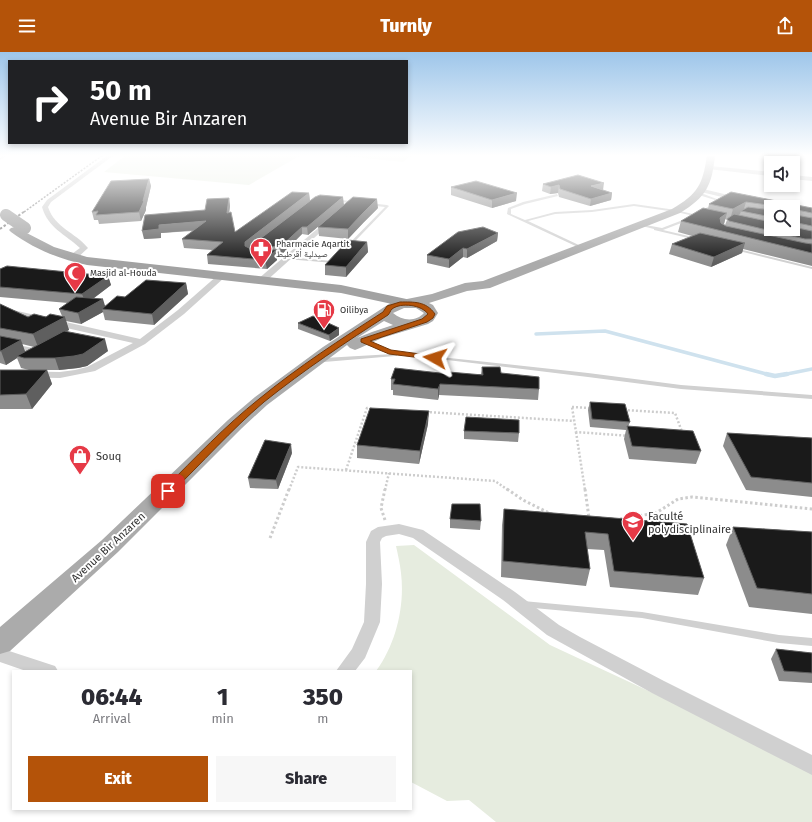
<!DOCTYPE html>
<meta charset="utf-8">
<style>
:root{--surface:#fff;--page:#f7f7f7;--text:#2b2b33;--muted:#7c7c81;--accent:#b45309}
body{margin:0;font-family:"Fira Sans","Noto Naskh Arabic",sans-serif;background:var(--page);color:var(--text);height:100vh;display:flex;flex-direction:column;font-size:15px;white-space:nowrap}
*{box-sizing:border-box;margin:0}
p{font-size:13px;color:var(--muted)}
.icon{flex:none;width:22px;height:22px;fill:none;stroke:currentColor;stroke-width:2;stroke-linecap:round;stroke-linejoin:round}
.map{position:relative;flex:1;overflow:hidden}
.drawer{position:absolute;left:12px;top:618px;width:400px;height:140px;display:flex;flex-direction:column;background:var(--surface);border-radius:0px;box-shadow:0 2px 6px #0003}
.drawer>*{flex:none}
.hud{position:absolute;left:8px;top:8px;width:400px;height:84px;border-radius:0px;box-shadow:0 2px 6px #0003;background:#202124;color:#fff;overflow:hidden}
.buttons{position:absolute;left:764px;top:104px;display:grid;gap:8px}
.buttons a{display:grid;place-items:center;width:36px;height:36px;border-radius:0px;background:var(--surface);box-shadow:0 2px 6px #0003;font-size:20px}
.pin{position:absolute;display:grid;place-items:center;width:34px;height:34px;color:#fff;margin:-17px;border-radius:8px;box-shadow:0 2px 6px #0006}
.me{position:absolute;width:44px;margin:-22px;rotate:276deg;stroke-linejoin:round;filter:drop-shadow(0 0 3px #0008)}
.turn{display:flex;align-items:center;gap:14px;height:84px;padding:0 16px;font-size:18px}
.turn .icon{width:52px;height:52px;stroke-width:2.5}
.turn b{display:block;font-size:28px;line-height:34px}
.eta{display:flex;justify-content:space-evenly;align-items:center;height:68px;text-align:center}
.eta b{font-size:24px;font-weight:800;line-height:28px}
.button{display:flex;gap:8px;margin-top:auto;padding:8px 16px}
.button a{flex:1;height:46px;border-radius:0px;background:var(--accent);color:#fff;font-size:16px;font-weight:800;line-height:46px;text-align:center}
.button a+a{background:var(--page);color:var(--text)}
header{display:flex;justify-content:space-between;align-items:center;height:52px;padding:0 16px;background:var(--accent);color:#fff;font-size:18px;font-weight:800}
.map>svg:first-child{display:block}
.green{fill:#e6ecdf}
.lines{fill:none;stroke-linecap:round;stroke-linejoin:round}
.stream-far1{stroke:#cfe2ee;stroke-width:3.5}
.stream{stroke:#cfe2ee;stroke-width:4.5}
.path-far1{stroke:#cdcdcd;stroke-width:2.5;stroke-dasharray:2 2;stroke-linecap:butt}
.path{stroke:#cdcdcd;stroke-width:3;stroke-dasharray:2.5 2.5;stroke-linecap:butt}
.service{fill:#d0d0d0;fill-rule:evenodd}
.minor{fill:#d0d0d0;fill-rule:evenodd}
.primary{fill:#ababab;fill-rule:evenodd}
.trunk{fill:#a2a2a2;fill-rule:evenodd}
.rail-far1{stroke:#888;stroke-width:1.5;stroke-dasharray:2 1.5;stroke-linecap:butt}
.rail{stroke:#888;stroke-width:2;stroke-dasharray:2.5 2;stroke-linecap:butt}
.trunk-bridge{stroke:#a2a2a2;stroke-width:12}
.wall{fill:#8c8c8c;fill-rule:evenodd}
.shaded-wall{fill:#5f5f5f}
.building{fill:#1a1a1a;stroke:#5f5f5f}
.route{fill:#b45309;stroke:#753606}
.labels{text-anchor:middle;stroke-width:4;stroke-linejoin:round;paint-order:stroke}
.far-poi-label{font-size:9px;fill:#333;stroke:#fff;text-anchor:start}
.poi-label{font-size:11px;fill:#333;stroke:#fff;text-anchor:start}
.street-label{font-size:11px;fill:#333;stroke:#fff}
</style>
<header><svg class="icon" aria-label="menu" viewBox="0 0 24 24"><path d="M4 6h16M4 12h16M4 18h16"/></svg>Turnly<svg class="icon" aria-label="share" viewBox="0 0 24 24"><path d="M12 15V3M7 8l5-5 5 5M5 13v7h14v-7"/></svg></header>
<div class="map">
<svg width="812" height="770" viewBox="0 0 812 770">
<rect width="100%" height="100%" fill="#fff"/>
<g class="green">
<polygon points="126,103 301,103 249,133 104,120"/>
<polygon points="335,103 412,103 403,110"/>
<path d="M414,493L550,593L812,715V770H496L469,748L447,749L411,730V619H376C396,592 405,554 401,521C400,512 398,503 396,494Z"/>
</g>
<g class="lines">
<g class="stream-far1">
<polyline points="536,282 605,279 770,323"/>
<polyline points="782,323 812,317"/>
</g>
<polyline class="stream" points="766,322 775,324 787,322"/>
<g class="path-far1">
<polygon points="572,355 675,361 685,388 576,380"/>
<polyline points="426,360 574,369"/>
<polyline points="576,380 585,438"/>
<polyline points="346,418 367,356 373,357"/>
<polyline points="289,438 298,415 495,429 508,438"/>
<polyline points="385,438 389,421"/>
</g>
<g class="path">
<polyline points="507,437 523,448 551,462"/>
<polyline points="585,437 589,466"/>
<polyline points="620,467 656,461 678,447 692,445 812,457"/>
<polyline points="385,468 381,456 385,437"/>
<polyline points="270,486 289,437"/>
</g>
<g class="service">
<polygon points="5,103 8,103 0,108 0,106"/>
<polygon points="699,141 701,141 722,149 701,162 699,162 699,160 718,149 699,143"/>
<polygon points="557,142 558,144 525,152 511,157 511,162 525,168 555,160 592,158 634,152 676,158 701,164 699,165 676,160 634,154 592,160 555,162 528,169 583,195 584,196 582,197 507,162 508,156 523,150"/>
<path d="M323,146L387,153L389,154L334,211L251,204L247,202V200L313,149ZM323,148L385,155L332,209L252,202L250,201L315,151Z"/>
<polygon points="688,166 690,167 689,168 663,178 697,186 697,188 654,178 654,177 638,173 640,172 662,176"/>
<polygon points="735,196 812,215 812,217 735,198"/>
<polygon points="361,287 365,287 383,297 403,301 588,321 681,333 812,343 812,347 681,337 588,325 397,302 397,304 395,304 324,310 321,308 324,306 393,302 380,299 361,289"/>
<polygon points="523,549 642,560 779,583 812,586 812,594 779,591 642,566 523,555 520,554 519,552 520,550"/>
</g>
<g class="minor">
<path d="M108,103H114L51,150L48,155C55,176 75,180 88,196L75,208H69V204L80,196C65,182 48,176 42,155L47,148Z"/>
<polygon points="710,114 771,120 771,124 708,117 708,115"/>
<polygon points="793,123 812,125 812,129 793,127"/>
<polygon points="703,137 741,146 742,147 739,149 701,140 700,139"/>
<polygon points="329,167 334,168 264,231 258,231 258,227"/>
<polygon points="218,223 221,223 225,225 184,262 145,292 95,319 60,326 0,325 0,319 60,320 75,318 87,315 133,291 0,261 0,255 140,287 178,258"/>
<polygon points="0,289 42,298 43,300 38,303 0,295"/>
<polygon points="399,472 423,478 515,540 559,573 580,585 664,629 812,703 812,723 652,641 547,583 503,548 413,486 399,482 386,484 382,486 380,490 382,532 380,570 365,606 355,619 336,619 352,597 364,570 366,532 366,490 371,479 378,475"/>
<polygon points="0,596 55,614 58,619 26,619 0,610"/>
</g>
<path class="primary" d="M707,103H715C712,134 706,145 680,161L490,236L467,239L429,251L433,253L438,261L433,269L428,272L382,286L360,296L355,298L350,296L347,293L267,353L242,376L118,500L10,599L0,602V575L102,488L228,368L255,345L323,295L392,250L432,242L465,231L483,229L672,157C698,142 703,132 707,103ZM404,256H416L424,261C416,270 402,269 393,261ZM384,269L393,273L372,280L357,286Z"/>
<path class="trunk" d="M15,175L54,195L87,205L341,233L411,248L413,251L411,254L406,255L341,241L87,213C59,207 34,197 11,180L9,178L11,176Z"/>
<polyline class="rail-far1" points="24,160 103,103"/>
<polyline class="rail" points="0,177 25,159"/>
<polyline class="trunk-bridge" points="6,163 25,176"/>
</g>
<g class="wall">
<polygon points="149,127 151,134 146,155 146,158 141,169 99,172 98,168 94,168 92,160"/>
<polygon points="543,132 603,138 612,141 611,148 590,154 559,145 558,141 550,142 542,139"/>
<polygon points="451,135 516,149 492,156 451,143"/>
<path d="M731,140L812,156V214L743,197L742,201L711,215L669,202L672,192L692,184L678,180L681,169L708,157L709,152ZM771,155H793V177H771ZM725,167L727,168L725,173L724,172Z"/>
<polygon points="309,141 310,149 344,153 308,183 302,182 281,203 276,203 277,208 267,217 208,212 207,203 212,198 184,196 182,187 193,179 161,181 161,186 144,187 229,146 230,154 229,161 235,180"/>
<polygon points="378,156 364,170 348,187 319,184 318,175"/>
<polygon points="498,181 497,189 467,206 463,205 449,216 427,211 427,203"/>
<polygon points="367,190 368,200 346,225 325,223 325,213"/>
<path d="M0,217L108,224L111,233L94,246L105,254L125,245L186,231L188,242L154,273L105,268L103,260L81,272L66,269L69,278L66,279L108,299L87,314L78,316L59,318H47L52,332L32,357H0V318H29L21,316L17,306L6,313L0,311V252L28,265L62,264L59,257L68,251L0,245ZM22,292L34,295L25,300Z"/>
<polygon points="298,271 339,283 330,289 298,277"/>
<polygon points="482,315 501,321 539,337 538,348 439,343 438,348 393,343 393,338 391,338 391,327 449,322 481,322"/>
<polygon points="590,350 630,370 628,375 701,399 696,412 629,407 624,387 626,378 590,375 588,358"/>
<polygon points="428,372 419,412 357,406 357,393"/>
<polygon points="464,379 519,381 518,390 464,387"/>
<polygon points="727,381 812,386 812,445 746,438 723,394"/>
<polygon points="292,401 278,437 250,436 248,426"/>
<polygon points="504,457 687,472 704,526 698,543 610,535 604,498 587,497 590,517 586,534 501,525 502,473"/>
<polygon points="450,467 481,469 480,478 450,476"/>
<polygon points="733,475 812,480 812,562 749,555 726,493"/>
<polygon points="776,597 812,601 812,631 779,629 771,607"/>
</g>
<g class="shaded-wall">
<polygon points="149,127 151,134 146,155 146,158 141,169 139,160"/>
<polygon points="604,131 603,138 591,134"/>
<polygon points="559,133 558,141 550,142 551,135"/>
<polygon points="309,141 310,149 252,193 252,194 246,199 246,203 245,190"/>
<polygon points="517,141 516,149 492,156 492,148"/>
<polygon points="612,141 611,148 590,154 591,147"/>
<polygon points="343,145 344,153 308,183 307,175"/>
<polygon points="229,146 230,154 228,169 227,161"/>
<polygon points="377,147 378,156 364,170 348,187 348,177 363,161"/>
<polygon points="746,150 743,160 741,159 740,162 730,168 733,157"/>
<polygon points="727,161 724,172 717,178 720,166"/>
<polygon points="206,169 208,177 161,181 161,186 144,187 142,179 159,173"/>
<polygon points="302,175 302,182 281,203 280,195"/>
<polygon points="498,181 497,189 467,206 467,197"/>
<polygon points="367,190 368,200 346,225 346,215"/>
<polygon points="745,191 742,201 711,215 714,205"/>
<polygon points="463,196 463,205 449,216 449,207"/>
<polygon points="276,198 277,208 267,217 265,208"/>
<polygon points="108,224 111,233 86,252 82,242"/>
<polygon points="186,231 188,242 154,273 152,262"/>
<polygon points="103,247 106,257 102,257 103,260 81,272 78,261"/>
<polygon points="65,265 69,278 38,295 33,282"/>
<polygon points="339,276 339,283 330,289 329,283"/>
<polygon points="105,287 108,299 87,314 78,316 59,318 55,306"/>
<polygon points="21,288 26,302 17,304 17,306 6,313 1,299"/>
<polygon points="47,318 52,332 32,357 26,342"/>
<polygon points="440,332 439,343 438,348 438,337"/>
<polygon points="429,359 428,372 419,412 420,399"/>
<polygon points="291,392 292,401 278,437 276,428"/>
</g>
<g class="building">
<polygon points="578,123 604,131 591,134 612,141 591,147 560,137 559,133 551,135 543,132"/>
<polygon points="149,127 143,149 144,149 139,160 96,163 98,159 92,160 111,129"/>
<polygon points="476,129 517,141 492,148 451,135"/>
<polygon points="292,140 309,141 245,190 245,194 249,196 276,198 265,208 207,203 223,190 182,187 206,169 159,173 159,177 142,179 145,163 205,158 207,147 229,146 227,161 231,160 235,180"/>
<polygon points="731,140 812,156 812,161 797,158 795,160 796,163 812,166 812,174 793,170 793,155 775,155 775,154 746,150 733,157 709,152"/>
<polygon points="320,143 343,145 307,175 302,175 280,195 252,193 315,145"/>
<polygon points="353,145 377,147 363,161 348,177 318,175"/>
<polygon points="748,155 771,158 771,165 741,159"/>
<polygon points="703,156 727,161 720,166 721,171 726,174 805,191 812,192 812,201 681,169"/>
<polygon points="734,162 771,170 771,177 793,177 793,175 812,179 812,187 805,187 729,169 727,167"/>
<polygon points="483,175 498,181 467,197 463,196 449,207 427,203 458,180"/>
<polygon points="700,181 745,191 714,205 672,192"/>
<polygon points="348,188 367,190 346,215 325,213"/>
<polygon points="7,214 108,224 82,242 0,235 0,217"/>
<polygon points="146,228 186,231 152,262 102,257 117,244 125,245"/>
<polygon points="76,245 103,247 78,261 59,257"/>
<polygon points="0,252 28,265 34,262 46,265 50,262 65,265 33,282 0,276"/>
<polygon points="313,264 339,276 329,283 298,271"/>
<polygon points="64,279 105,287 83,302 74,304 55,306 24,306 17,304"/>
<polygon points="0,284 21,288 1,299 0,299"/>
<polygon points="482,315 500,315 501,321 539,325 539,337 440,332 438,337 393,332 395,327 391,327 395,316 449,322 449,320 483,323"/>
<polygon points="0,318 47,318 26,342 0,343"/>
<polygon points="590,350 625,352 630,370 592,367"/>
<polygon points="370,356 429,359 420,399 357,393"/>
<polygon points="466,365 519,368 519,381 464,379"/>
<polygon points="627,374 693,379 701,399 632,394"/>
<polygon points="727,381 812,386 812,431 751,425"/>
<polygon points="265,388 291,392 276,428 248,426"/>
<polygon points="452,452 480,452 481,469 450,467"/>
<polygon points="504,457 687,472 704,526 614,519 608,482 585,480 590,517 503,509"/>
<polygon points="733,475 812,480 812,542 757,536"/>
<polygon points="776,597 812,601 812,621 784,619"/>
</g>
<linearGradient id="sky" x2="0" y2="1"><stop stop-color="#9ec6ea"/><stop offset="0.49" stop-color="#fff"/><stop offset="1" stop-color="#fff" stop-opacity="0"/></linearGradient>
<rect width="812" height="211" fill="url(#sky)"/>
<path class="route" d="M400,250C414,250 426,249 435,262L433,266L427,270L370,289L391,298L435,304H438V308L389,302L361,290V287L422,267L428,262C422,253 401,250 392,257C390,259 390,261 388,263C346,290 304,318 264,350C231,378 202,411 171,441H164L163,439L164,437C195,406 225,374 259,347C298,315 341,287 383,260L387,254Z"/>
<defs>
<g id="pharmacy-pin" transform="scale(1.15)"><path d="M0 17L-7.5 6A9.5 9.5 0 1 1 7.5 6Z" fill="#e63946" stroke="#fff"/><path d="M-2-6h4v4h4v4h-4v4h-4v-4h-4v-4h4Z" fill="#fff"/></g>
<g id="mosque-pin" transform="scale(1.15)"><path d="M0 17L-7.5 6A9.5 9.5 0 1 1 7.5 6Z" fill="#e63946" stroke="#fff"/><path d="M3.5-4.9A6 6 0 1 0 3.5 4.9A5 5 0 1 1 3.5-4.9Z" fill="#fff"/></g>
<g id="fuel-pin" transform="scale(1.15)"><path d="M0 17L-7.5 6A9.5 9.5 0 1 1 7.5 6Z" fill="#e63946" stroke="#fff"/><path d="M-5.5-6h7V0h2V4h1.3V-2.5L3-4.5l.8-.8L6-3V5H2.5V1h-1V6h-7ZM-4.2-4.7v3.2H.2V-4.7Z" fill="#fff"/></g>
<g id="shop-pin" transform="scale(1.15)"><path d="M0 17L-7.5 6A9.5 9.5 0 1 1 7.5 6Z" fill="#e63946" stroke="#fff"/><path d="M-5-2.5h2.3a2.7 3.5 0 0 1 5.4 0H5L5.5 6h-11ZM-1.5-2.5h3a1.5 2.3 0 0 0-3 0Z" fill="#fff"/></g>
<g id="university-pin" transform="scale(1.15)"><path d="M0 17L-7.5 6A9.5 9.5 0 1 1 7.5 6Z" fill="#e63946" stroke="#fff"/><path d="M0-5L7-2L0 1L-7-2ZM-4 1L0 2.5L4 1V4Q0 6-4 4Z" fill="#fff"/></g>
</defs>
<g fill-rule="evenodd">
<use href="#pharmacy-pin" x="261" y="197"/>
<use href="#mosque-pin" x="75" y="221"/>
<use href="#fuel-pin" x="324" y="258"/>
<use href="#shop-pin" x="80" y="404"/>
<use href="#university-pin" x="633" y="470"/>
</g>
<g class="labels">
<g class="far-poi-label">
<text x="276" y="195">Pharmacie Aqartit<tspan x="276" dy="10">صيدلية أقرطيط</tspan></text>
<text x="90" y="224">Masjid al-Houda</text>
<text x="340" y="261">Oilibya</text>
</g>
<g class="poi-label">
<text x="96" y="408">Souq</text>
<text x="648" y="468">Faculté<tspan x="648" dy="13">polydisciplinaire</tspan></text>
</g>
<g class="street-label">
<text transform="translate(108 495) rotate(-43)" y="4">Avenue Bir Anzaren</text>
</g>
</g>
</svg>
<div class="buttons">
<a><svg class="icon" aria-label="sound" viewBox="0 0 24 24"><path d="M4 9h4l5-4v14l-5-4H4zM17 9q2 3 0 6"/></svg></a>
<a><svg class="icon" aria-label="search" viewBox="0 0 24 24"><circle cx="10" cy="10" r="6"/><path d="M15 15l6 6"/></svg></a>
</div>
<div class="pin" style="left:168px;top:439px;background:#d93025"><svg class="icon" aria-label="arrive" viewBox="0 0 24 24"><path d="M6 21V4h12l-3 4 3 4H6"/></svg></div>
<svg class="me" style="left:435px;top:306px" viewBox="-20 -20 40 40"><path d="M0-17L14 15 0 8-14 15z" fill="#b45309" stroke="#fff" stroke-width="4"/></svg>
<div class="hud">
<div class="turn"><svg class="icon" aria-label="right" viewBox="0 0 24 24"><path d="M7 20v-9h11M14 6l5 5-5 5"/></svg><div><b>50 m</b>Avenue Bir Anzaren</div></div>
</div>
<section class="drawer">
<div class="eta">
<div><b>06:44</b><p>Arrival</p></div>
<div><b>1</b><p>min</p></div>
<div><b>350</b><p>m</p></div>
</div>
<div class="button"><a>Exit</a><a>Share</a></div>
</section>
</div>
